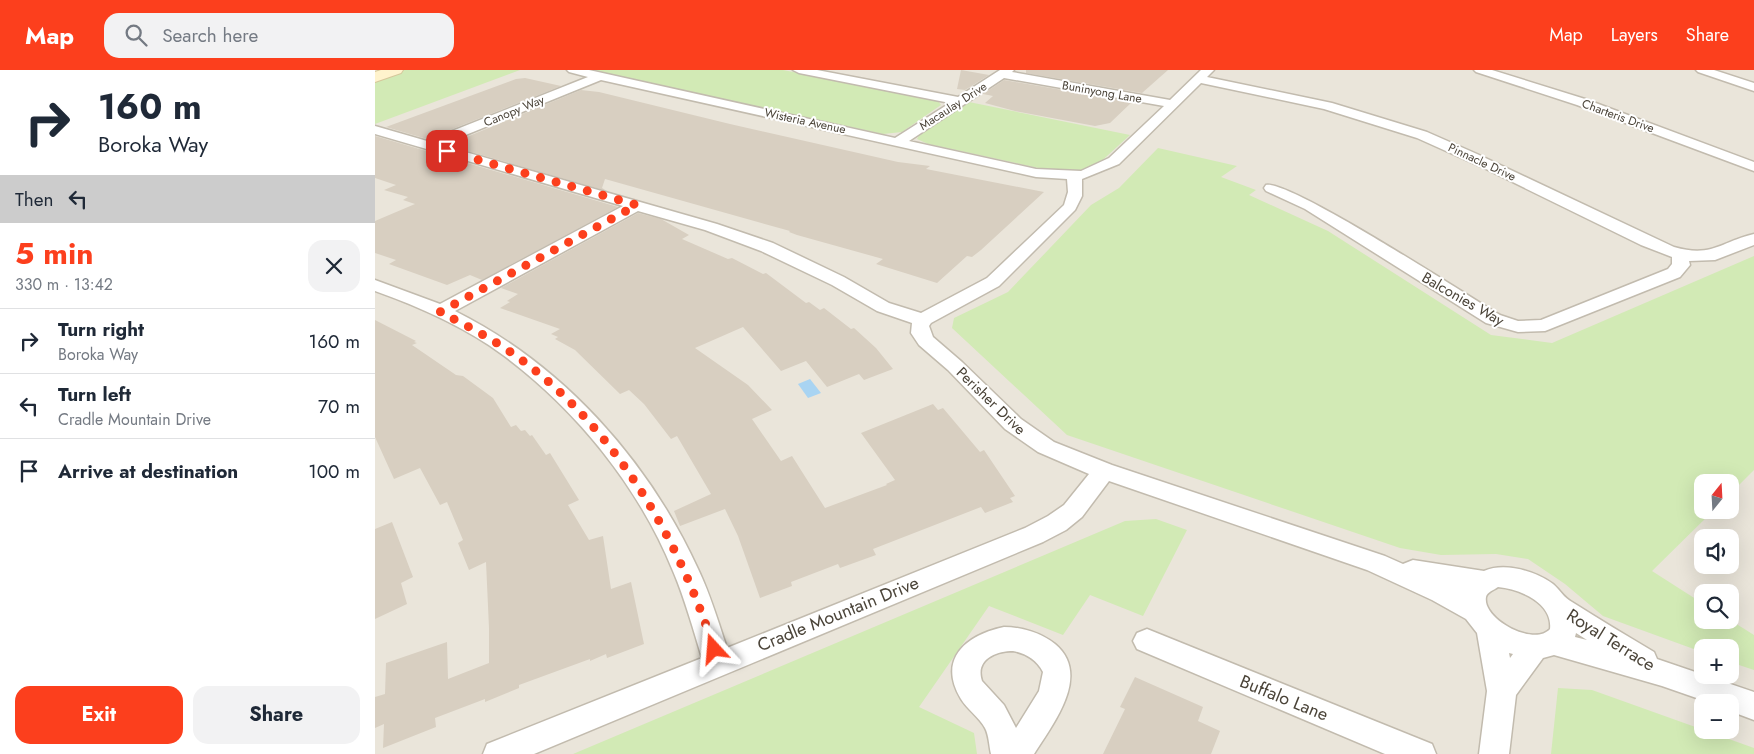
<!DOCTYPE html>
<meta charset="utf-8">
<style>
:root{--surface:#fff;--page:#f2f2f3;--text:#1f2937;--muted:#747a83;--line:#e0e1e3;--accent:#fc3f1d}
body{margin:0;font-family:Jost,sans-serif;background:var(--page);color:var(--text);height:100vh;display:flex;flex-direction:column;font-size:19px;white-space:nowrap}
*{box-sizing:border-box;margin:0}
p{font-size:16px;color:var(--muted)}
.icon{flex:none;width:28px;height:28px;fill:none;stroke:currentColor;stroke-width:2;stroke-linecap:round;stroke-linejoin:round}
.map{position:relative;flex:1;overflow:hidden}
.side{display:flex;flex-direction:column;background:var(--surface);width:375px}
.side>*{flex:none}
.banner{background:#fff;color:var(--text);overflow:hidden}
.needle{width:32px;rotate:18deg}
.buttons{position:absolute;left:1319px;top:404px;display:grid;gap:10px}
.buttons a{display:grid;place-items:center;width:45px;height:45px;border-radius:10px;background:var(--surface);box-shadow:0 5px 20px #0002;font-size:25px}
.pin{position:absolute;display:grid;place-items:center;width:42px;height:42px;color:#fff;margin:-21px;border-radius:10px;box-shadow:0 2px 8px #0006}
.me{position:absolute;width:55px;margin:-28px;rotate:341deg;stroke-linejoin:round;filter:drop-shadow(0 0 4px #0008)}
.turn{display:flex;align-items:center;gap:18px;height:105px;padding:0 15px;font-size:22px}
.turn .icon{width:65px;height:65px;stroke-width:2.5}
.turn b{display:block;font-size:35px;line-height:42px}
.then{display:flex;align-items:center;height:48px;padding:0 15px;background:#0003;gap:10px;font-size:19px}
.round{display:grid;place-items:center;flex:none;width:52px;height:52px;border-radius:15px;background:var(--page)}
.overview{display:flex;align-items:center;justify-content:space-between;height:85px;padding:0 15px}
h1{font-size:30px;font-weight:700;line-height:38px;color:var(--accent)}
.primary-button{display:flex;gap:10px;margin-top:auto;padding:10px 15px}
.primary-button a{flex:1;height:58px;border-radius:15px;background:var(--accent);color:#fff;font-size:20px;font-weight:700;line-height:58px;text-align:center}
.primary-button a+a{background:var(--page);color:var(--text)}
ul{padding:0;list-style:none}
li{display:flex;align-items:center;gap:15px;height:65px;padding:0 15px;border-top:1px solid var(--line)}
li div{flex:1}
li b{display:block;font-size:19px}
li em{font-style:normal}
header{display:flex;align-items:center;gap:30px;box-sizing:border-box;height:70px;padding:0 25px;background:var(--accent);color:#fff}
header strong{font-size:24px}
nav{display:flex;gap:28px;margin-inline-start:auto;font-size:18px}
.search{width:350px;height:45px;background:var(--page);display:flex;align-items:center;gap:12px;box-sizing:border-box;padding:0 18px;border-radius:15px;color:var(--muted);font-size:19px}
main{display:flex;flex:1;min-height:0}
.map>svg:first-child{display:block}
.residential{fill:#eae5da;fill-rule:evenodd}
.green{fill:#d2eab5}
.water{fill:#a9d4f2}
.building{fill:#d8cfc1}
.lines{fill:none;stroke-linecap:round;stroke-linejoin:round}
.minor-casing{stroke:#c2bbae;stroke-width:3}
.secondary-casing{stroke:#d6c79b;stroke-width:2}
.minor{fill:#fff;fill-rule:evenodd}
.secondary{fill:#fff3cd;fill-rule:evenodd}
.route{stroke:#fc3f1d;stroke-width:9;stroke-dasharray:0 16.2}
.labels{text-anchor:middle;stroke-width:4;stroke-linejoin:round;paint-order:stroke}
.far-street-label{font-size:12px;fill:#4b4439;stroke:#fff}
.street-label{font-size:15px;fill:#4b4439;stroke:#fff}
.near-street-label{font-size:18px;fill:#4b4439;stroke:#fff}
</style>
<header>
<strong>Map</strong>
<div class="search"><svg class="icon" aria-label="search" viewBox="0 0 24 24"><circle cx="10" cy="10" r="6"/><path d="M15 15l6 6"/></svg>Search here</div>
<nav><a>Map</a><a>Layers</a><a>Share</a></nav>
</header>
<main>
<section class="side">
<div class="banner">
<div class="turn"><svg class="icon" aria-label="right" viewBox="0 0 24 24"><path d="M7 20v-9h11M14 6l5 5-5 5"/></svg><div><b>160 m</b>Boroka Way</div></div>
<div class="then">Then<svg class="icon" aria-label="left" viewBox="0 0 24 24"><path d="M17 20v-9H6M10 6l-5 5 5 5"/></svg></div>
</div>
<div class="overview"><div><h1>5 min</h1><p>330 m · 13:42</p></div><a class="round"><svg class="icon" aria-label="close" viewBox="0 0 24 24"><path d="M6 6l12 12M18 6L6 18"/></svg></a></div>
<ul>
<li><svg class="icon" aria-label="right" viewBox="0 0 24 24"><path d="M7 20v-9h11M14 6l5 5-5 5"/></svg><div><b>Turn right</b><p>Boroka Way</p></div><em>160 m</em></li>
<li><svg class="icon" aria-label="left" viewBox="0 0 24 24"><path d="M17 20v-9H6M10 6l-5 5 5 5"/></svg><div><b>Turn left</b><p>Cradle Mountain Drive</p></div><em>70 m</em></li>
<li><svg class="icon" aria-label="arrive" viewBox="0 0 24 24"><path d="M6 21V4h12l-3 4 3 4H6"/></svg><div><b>Arrive at destination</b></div><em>100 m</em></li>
</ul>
<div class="primary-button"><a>Exit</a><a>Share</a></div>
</section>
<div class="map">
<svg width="1379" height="684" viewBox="0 0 1379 684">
<rect width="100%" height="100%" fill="#f6f3ec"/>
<path class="residential" d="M0,0H1379V684H0ZM1328,412H1355V440H1328ZM1328,468H1355V495H1328ZM1328,522H1355V550H1328ZM1328,578H1355V605H1328ZM1328,632H1355V660H1328Z"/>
<g class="green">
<polygon points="28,0 145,0 0,54 0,10"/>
<polygon points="212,0 408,0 558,29 563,31 566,35 527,62 508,64"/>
<polygon points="594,32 755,65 720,97 700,102 677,101 553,74 542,69 546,62"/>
<polygon points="783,78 862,96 846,107 881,120 874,125 953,161 1116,265 1177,273 1379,186 1379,400 1355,424 1355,412 1328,412 1328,440 1339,440 1277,501 1327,533 1328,550 1355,550 1379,565 1379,600 1355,592 1355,578 1328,578 1327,582 1228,546 1190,514 1153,489 1121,484 1066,485 1025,478 692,365 577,258 579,248 633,222 716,135 744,118"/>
<polygon points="781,449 812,460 768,546 715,525 688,565 614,536 544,637 599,663 602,684 198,684 750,451"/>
<polygon points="1183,618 1217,620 1379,678 1379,684 1176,684"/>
</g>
<polygon class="water" points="435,309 446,323 433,328 423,314"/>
<g class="building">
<polygon points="586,0 614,5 590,20 582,19"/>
<polygon points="651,0 793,0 767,23 651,3"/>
<polygon points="150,8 186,16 52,69 11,57 141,9"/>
<polygon points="629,10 757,32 735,53 720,56 640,41 610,33 618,26 608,24"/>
<polygon points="206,20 224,22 355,54 523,92 555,96 551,99 669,122 606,180 597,187 592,186 562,213 501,194 508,189 422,165 414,162 415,161 230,109 227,118 232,121 72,75"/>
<polygon points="0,66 243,137 107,210 95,205 72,215 14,194 21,190 0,183 0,151 40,134 28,130 33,127 9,120 21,115 0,108"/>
<polygon points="263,143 286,149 314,165 307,169 353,189 357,188 388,204 391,203 431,233 434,232 445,240 449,238 476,259 479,258 501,278 518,299 489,310 484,304 452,317 431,291 406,301 368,257 320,278 373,315 397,340 377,349 406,391 417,386 450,438 512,415 511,414 520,410 486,363 558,334 563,340 568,338 605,382 609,380 640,426 635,428 638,432 610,443 606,437 498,479 501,485 465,498 463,494 416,512 417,516 385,528 363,466 350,439 305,456 299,441 336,424 302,366 296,369 269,334 254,320 245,324 200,280 180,269 183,267 176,264 185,259 125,238 135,232 132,231 143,224 126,218"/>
<polygon points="0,250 41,271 39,272 42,273 37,275 81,305 88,306 118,328 136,357 141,355 146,361 150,360 155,366 157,365 171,385 175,383 204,430 193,435 214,470 228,466 236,519 256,512 269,574 232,588 231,584 215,591 215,589 144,615 144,618 110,632 110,629 60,648 61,657 8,678 9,654 0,658 0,627 10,624 11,593 72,572 73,609 114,593 114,558 111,492 94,500 83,473 88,470 72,432 65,435 45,398 19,409 0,367"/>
<polygon points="17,452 38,507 26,513 32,534 0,549 0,459"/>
<polygon points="760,607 828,637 823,651 845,661 836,684 728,684 750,639 745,637"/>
</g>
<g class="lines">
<g class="minor-casing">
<g id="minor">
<path d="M192,0H214L520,68L575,33L424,3L418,0H442L583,27L625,0H639L637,2L795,30L826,0H839L832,7L957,33L1052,62L1102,84L1299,177C1337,188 1345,172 1379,164V175L1340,190L1314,191L1315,195L1305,207L1170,261L1143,262L1111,253L930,139L891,121L889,118L891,115C914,109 1093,226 1125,245L1143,251L1166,250L1293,199L1297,194V187L1266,175L1111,99L1042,68L949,39L826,13L744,94L707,109V126L700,140L624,216L556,253L554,256L558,267L587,292L646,349L679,372L737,395L1010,486L1028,494L1038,490L1109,501C1130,492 1160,501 1178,514C1185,520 1189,528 1197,532C1224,549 1252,566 1279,582L1282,589L1379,622V650L1355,641V632H1333L1287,616L1179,585L1168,588L1141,625L1134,684H1104L1112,621L1102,563L1091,549L1057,530L992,500L734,411L707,447L691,460L668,472L159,684H108L112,674L327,588C318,559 310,529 298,501C264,417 201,339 128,285C90,257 45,237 0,221V210L65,234L248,136L0,64V56L52,71L213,7L194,2ZM629,8L789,36L734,88L706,101L661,99L534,71ZM226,10L661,107L692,109L693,122L689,135L612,208L546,243L514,233L469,207L398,173L342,154L66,75ZM263,141L330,160L386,181L457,215L502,241L537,253L536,263L544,275L573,300L630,359L663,382L714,404L689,435L673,446L650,458L352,578C343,551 335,524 323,499C273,390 188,295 80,241ZM1123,517C1145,519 1178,533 1175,559C1159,577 1107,549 1111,527C1112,522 1119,520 1123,517ZM1201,563L1212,570L1200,567ZM1134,583L1138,584L1135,588Z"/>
<polygon points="1099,0 1117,0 1210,29 1379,92 1379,101 1202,35 1101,2"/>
<polygon points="1321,0 1339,0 1379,13 1379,21 1323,2"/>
<path d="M629,557C647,557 666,563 680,574C717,605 678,654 659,684H616C614,676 614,665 610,658C604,647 592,639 586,629C562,589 591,565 629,557ZM638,581C650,583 662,590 668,602L664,621L641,658L629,635L607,611C600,590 620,581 638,581Z"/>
<polygon points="772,559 1057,674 1061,684 1010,684 762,579 758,571 762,563"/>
</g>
</g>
<g class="secondary-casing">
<polygon id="secondary" points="6,0 28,0 26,3 0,12 0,2"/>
</g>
<use href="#minor" class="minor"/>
<use href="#secondary" class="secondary"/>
</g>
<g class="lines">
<path class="route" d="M72,81L262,135L65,242C89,254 112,266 134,281C235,350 303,465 339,579"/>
</g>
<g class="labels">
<g class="far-street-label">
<text transform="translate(727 22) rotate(10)" y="4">Buninyong Lane</text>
<text transform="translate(578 36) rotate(-33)" y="4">Macaulay Drive</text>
<text transform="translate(139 41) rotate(-22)" y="4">Canopy Way</text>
<text transform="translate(1243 46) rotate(20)" y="4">Charteris Drive</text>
<text transform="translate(430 51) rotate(12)" y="4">Wisteria Avenue</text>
<text transform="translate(1107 92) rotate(25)" y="4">Pinnacle Drive</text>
</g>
<g class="street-label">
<text transform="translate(1088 229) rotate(30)" y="5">Balconies Way</text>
<text transform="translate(616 331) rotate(44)" y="5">Perisher Drive</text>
</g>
<g class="near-street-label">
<text transform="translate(463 544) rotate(-22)" y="6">Cradle Mountain Drive</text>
<text transform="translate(1236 570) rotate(32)" y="6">Royal Terrace</text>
<text transform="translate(909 628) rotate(22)" y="6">Buffalo Lane</text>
</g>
</g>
</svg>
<div class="buttons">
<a><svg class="needle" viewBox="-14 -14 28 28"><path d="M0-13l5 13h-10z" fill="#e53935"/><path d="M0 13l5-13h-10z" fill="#747a83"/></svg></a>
<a><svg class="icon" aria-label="sound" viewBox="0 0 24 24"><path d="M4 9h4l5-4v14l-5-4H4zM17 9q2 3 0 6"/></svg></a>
<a><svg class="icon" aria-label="search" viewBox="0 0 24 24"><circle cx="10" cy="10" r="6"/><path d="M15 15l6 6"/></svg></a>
<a>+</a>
<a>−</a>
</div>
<div class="pin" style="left:72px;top:81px;background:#d93025"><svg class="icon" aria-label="arrive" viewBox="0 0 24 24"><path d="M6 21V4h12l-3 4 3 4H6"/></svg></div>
<svg class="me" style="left:339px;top:579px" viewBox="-20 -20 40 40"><path d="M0-17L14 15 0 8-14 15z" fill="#fc3f1d" stroke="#fff" stroke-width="4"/></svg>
</div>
</main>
